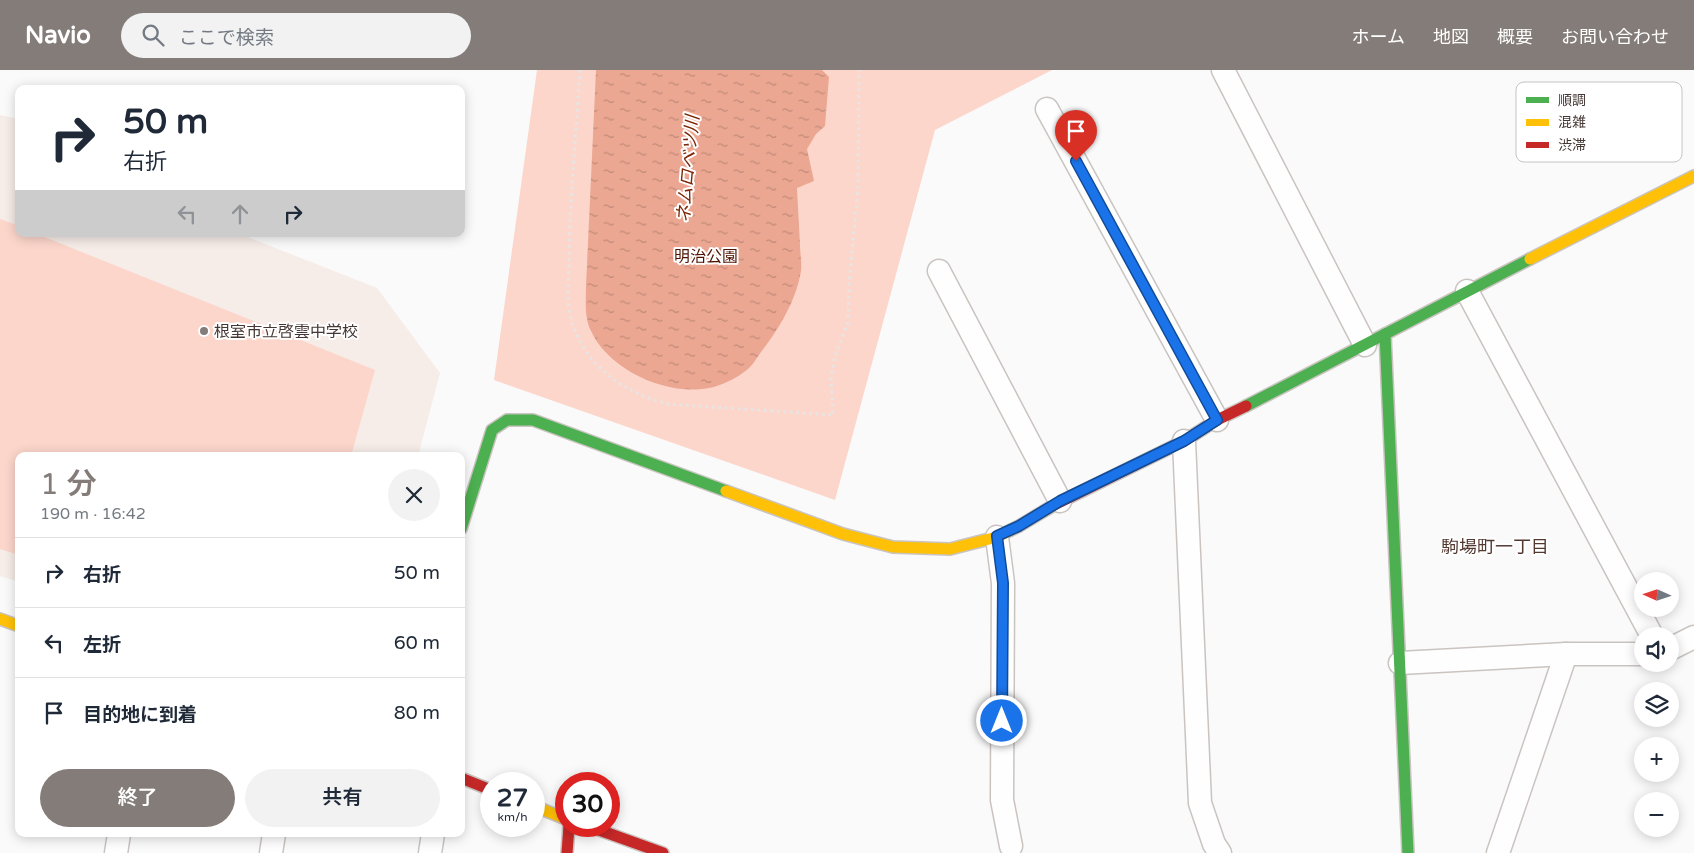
<!DOCTYPE html>
<html lang="ja">
<meta charset="utf-8">
<style>
:root{--surface:#fff;--page:#f2f2f3;--text:#1f2937;--muted:#747a83;--line:#e0e1e3;--accent:#847c79}
body{margin:0;font-family:"Varela Round","Noto Sans JP",sans-serif;background:var(--page);color:var(--text);height:100vh;display:flex;flex-direction:column;font-size:19px;white-space:nowrap}
*{box-sizing:border-box;margin:0}
p{font-size:16px;color:var(--muted)}
.icon{flex:none;width:28px;height:28px;fill:none;stroke:currentColor;stroke-width:2;stroke-linecap:round;stroke-linejoin:round}
.map{position:relative;flex:1;overflow:hidden}
.details{position:absolute;left:15px;top:382px;width:450px;height:385px;display:flex;flex-direction:column;background:var(--surface);border-radius:10px;box-shadow:0 2px 12px #0003}
.details>*{flex:none}
.guide{position:absolute;left:15px;top:15px;width:450px;height:152px;border-radius:10px;box-shadow:0 2px 12px #0003;background:#fff;color:var(--text);overflow:hidden}
.needle{width:32px;rotate:273deg}
.buttons{position:absolute;left:1634px;top:502px;display:grid;gap:10px}
.buttons a{display:grid;place-items:center;width:45px;height:45px;border-radius:50%;background:var(--surface);box-shadow:0 2px 12px #0003;font-size:25px}
.speed{position:absolute;left:480px;top:702px;display:flex;gap:10px;font-size:25px;font-weight:700;text-align:center}
.speed>*{display:grid;place-content:center;width:65px;height:65px;border-radius:50%;background:var(--surface);box-shadow:0 2px 12px #0003;line-height:1}
.speed small{font-size:12px;font-weight:400}
.speed .limit{border:8px solid #d22;background:#fff;color:#111}
.pin{position:absolute;display:grid;place-items:center;width:42px;height:42px;color:#fff;margin:-51px -21px;border-radius:50% 50% 50% 0;rotate:-45deg;box-shadow:0 0 5px #0007}
.pin .icon{rotate:45deg}
.me{position:absolute;width:55px;margin:-28px;rotate:0deg;stroke-linejoin:round;filter:drop-shadow(0 0 4px #0008)}
.turn{display:flex;align-items:center;gap:18px;height:105px;padding:0 25px;font-size:22px}
.turn .icon{width:65px;height:65px;stroke-width:2.5}
.turn b{display:block;font-size:35px;line-height:42px}
.lanes{display:flex;align-items:center;height:48px;padding:0 25px;background:#0003;justify-content:center;gap:25px;direction:ltr}
.lanes .off{opacity:.35}
.round{display:grid;place-items:center;flex:none;width:52px;height:52px;border-radius:26px;background:var(--page)}
.summary{display:flex;align-items:center;justify-content:space-between;height:85px;padding:0 25px}
h1{font-size:30px;font-weight:600;line-height:38px;color:var(--accent)}
.primary-button{display:flex;gap:10px;margin-top:auto;padding:10px 25px}
.primary-button a{flex:1;height:58px;border-radius:30px;background:var(--accent);color:#fff;font-size:20px;font-weight:600;line-height:58px;text-align:center}
.primary-button a+a{background:var(--page);color:var(--text)}
ul{padding:0;list-style:none}
li{display:flex;align-items:center;gap:15px;height:70px;padding:0 25px;border-top:1px solid var(--line)}
li div{flex:1}
li b{display:block;font-size:19px}
li em{font-style:normal}
header{display:flex;align-items:center;gap:30px;box-sizing:border-box;height:70px;padding:0 25px;background:var(--accent);color:#fff}
header strong{font-size:24px}
nav{display:flex;gap:28px;margin-inline-start:auto;font-size:18px}
.search{width:350px;height:45px;background:var(--page);display:flex;align-items:center;gap:12px;box-sizing:border-box;padding:0 18px;border-radius:28px;color:var(--muted);font-size:19px}
.map>svg:first-child{display:block}
.built{fill:#f6ece8}
.green{fill:#fcd6cb}
.water{fill:url(#water-ripples)}
.lines{fill:none;stroke-linecap:round;stroke-linejoin:round}
.street-casing{stroke:#cac4c1;stroke-width:25}
.fast-casing{stroke:#cac4c1;stroke-width:14}
.slow-casing{stroke:#cac4c1;stroke-width:14}
.jam-casing{stroke:#cac4c1;stroke-width:14}
.path{stroke:#e6e5e5;stroke-width:3;stroke-dasharray:2.5 4;stroke-linecap:butt}
.street{stroke:#fefefe;stroke-width:22}
.fast{stroke:#4caf50;stroke-width:11}
.slow{stroke:#ffc107;stroke-width:11}
.jam{stroke:#c62828;stroke-width:11}
.route-casing{stroke:#114b97;stroke-width:12}
.route{stroke:#1a73e8;stroke-width:9}
.poi-dot{fill:#847c79;stroke:#fff;stroke-width:2}
.labels{text-anchor:middle;stroke-width:4;stroke-linejoin:round;paint-order:stroke}
.park-label{font-size:16px;fill:#4e1200;stroke:#fff}
.poi-label{font-size:16px;fill:#453834;stroke:#fff;text-anchor:start}
.water-label{font-size:18px;font-style:italic;fill:#7e2809;stroke:#fff}
.neighbourhood-label{font-size:18px;fill:#533830;stroke:#fff}
.key{fill:#fff;stroke:#c7c3c2;stroke-width:1}
.key-label{font-size:14px;fill:#453834}
</style>
<header>
<strong>Navio</strong>
<div class="search"><svg class="icon" aria-label="search" viewBox="0 0 24 24"><circle cx="10" cy="10" r="6"/><path d="M15 15l6 6"/></svg>ここで検索</div>
<nav><a>ホーム</a><a>地図</a><a>概要</a><a>お問い合わせ</a></nav>
</header>
<div class="map">
<svg width="1694" height="783" viewBox="0 0 1694 783">
<defs>
<pattern id="water-ripples" width="26" height="14" patternUnits="userSpaceOnUse" patternTransform="scale(1.25)"><rect width="26" height="14" fill="#eba792"/><path d="M2 4q2-2 4 0t4 0M15 11q2-2 4 0t4 0" fill="none" stroke="#c08978"/></pattern>
</defs>
<rect width="100%" height="100%" fill="#fafafa"/>
<polygon class="built" points="0,45 19,49 19,164 240,164 377,218 440,303 418,386 19,386 19,512 0,506"/>
<g class="green">
<polygon points="537,0 1052,0 935,60 835,430 494,310"/>
<polygon points="0,149 19,156 19,164 37,164 375,300 351,386 19,386 19,485 0,479"/>
</g>
<path class="water" d="M596,0H822L829,7L825,56L816,64L807,79L814,111L797,118C798,137 799,156 800,175C800,183 802,193 801,201C796,231 779,259 761,282C757,287 754,293 750,297C744,303 734,309 727,312C683,334 611,305 591,261C584,247 586,230 586,216Z"/>
<g class="lines">
<g class="street-casing">
<g id="street">
<polyline points="1223,0 1365,275"/>
<polyline points="1047,39 1217,350"/>
<polyline points="939,201 1060,431"/>
<polyline points="1467,221 1652,566"/>
<polyline points="1184,371 1200,733 1214,774 1220,783"/>
<polyline points="997,467 1003,513 1002,730 1011,776"/>
<polyline points="1670,579 1694,567"/>
<polyline points="1400,593 1566,584 1642,584"/>
<polyline points="116,783 119,764"/>
<polyline points="271,783 274,764"/>
<polyline points="430,783 433,764"/>
<polyline points="1498,783 1566,584"/>
</g>
</g>
<g class="fast-casing">
<g id="fast">
<polyline points="1385,264 1408,783"/>
<polyline points="1246,336 1530,189"/>
<polyline points="461,459 492,360 507,350 533,350 726,421"/>
</g>
</g>
<g class="slow-casing">
<g id="slow">
<polyline points="1530,189 1694,106"/>
<polyline points="726,421 843,464 893,477 950,479 997,467 1019,456 1054,435"/>
<polyline points="0,549 19,556"/>
<polyline points="534,736 566,749"/>
</g>
</g>
<g class="jam-casing">
<g id="jam">
<polyline points="1054,435 1184,371 1217,350 1246,336"/>
<polyline points="461,708 491,720"/>
<polyline points="588,756 663,783"/>
<polyline points="567,783 569,756"/>
</g>
</g>
<path class="path" d="M580,0C576,63 570,127 569,190C569,213 565,237 574,258C592,302 624,321 667,334L833,345L831,307L835,286L848,252L849,215L858,117L859,0"/>
<use href="#street" class="street"/>
<use href="#fast" class="fast"/>
<use href="#slow" class="slow"/>
<use href="#jam" class="jam"/>
</g>
<g class="lines">
<g class="route-casing">
<polyline id="route" points="1002,651 1003,513 997,466 1019,456 1060,431 1184,371 1217,350 1076,91"/>
</g>
<use href="#route" class="route"/>
</g>
<circle class="poi-dot" cx="204" cy="261" r="5"/>
<g class="labels">
<g class="park-label">
<text x="706" y="192">明治公園</text>
</g>
<g class="poi-label">
<text x="214" y="267">根室市立啓雲中学校</text>
</g>
<g class="water-label">
<text transform="translate(688 99) rotate(-85)" y="6">ネムロベツ川</text>
</g>
<g class="neighbourhood-label">
<text x="1495" y="483">駒場町一丁目</text>
</g>
</g>
<rect x="1516" y="12" width="166" height="80" rx="8" class="key"/>
<rect x="1526" y="27" width="23" height="6" fill="#4caf50"/>
<rect x="1526" y="49" width="23" height="7" fill="#ffc107"/>
<rect x="1526" y="72" width="23" height="6" fill="#c62828"/>
<g class="key-label">
<text x="1558" y="35">順調</text>
<text x="1558" y="57">混雑</text>
<text x="1558" y="80">渋滞</text>
</g>
</svg>
<div class="buttons">
<a><svg class="needle" viewBox="-14 -14 28 28"><path d="M0-13l5 13h-10z" fill="#e53935"/><path d="M0 13l5-13h-10z" fill="#747a83"/></svg></a>
<a><svg class="icon" aria-label="sound" viewBox="0 0 24 24"><path d="M4 9h4l5-4v14l-5-4H4zM17 9q2 3 0 6"/></svg></a>
<a><svg class="icon" aria-label="layers" viewBox="0 0 24 24"><path d="M12 4l9 5-9 5-9-5zM3 14l9 5 9-5"/></svg></a>
<a>+</a>
<a>−</a>
</div>
<div class="speed"><div>27<small>km/h</small></div><div class="limit">30</div></div>
<div class="pin" style="left:1076px;top:91px;background:#d93025"><svg class="icon" aria-label="arrive" viewBox="0 0 24 24"><path d="M6 21V4h12l-3 4 3 4H6"/></svg></div>
<svg class="me" style="left:1002px;top:651px" viewBox="-20 -20 40 40"><circle r="17" fill="#1a73e8" stroke="#fff" stroke-width="3"/><path d="M0-11L8 9 0 5-8 9z" fill="#fff"/></svg>
<div class="guide">
<div class="turn"><svg class="icon" aria-label="right" viewBox="0 0 24 24"><path d="M7 20v-9h11M14 6l5 5-5 5"/></svg><div><b>50 m</b>右折</div></div>
<div class="lanes"><svg class="icon off" aria-label="left" viewBox="0 0 24 24"><path d="M17 20v-9H6M10 6l-5 5 5 5"/></svg><svg class="icon off" aria-label="ahead" viewBox="0 0 24 24"><path d="M12 20V5M6 11l6-6 6 6"/></svg><svg class="icon" aria-label="right" viewBox="0 0 24 24"><path d="M7 20v-9h11M14 6l5 5-5 5"/></svg></div>
</div>
<section class="details">
<div class="summary"><div><h1>1 分</h1><p>190 m · 16:42</p></div><a class="round"><svg class="icon" aria-label="close" viewBox="0 0 24 24"><path d="M6 6l12 12M18 6L6 18"/></svg></a></div>
<ul>
<li><svg class="icon" aria-label="right" viewBox="0 0 24 24"><path d="M7 20v-9h11M14 6l5 5-5 5"/></svg><div><b>右折</b></div><em>50 m</em></li>
<li><svg class="icon" aria-label="left" viewBox="0 0 24 24"><path d="M17 20v-9H6M10 6l-5 5 5 5"/></svg><div><b>左折</b></div><em>60 m</em></li>
<li><svg class="icon" aria-label="arrive" viewBox="0 0 24 24"><path d="M6 21V4h12l-3 4 3 4H6"/></svg><div><b>目的地に到着</b></div><em>80 m</em></li>
</ul>
<div class="primary-button"><a>終了</a><a>共有</a></div>
</section>
</div>
